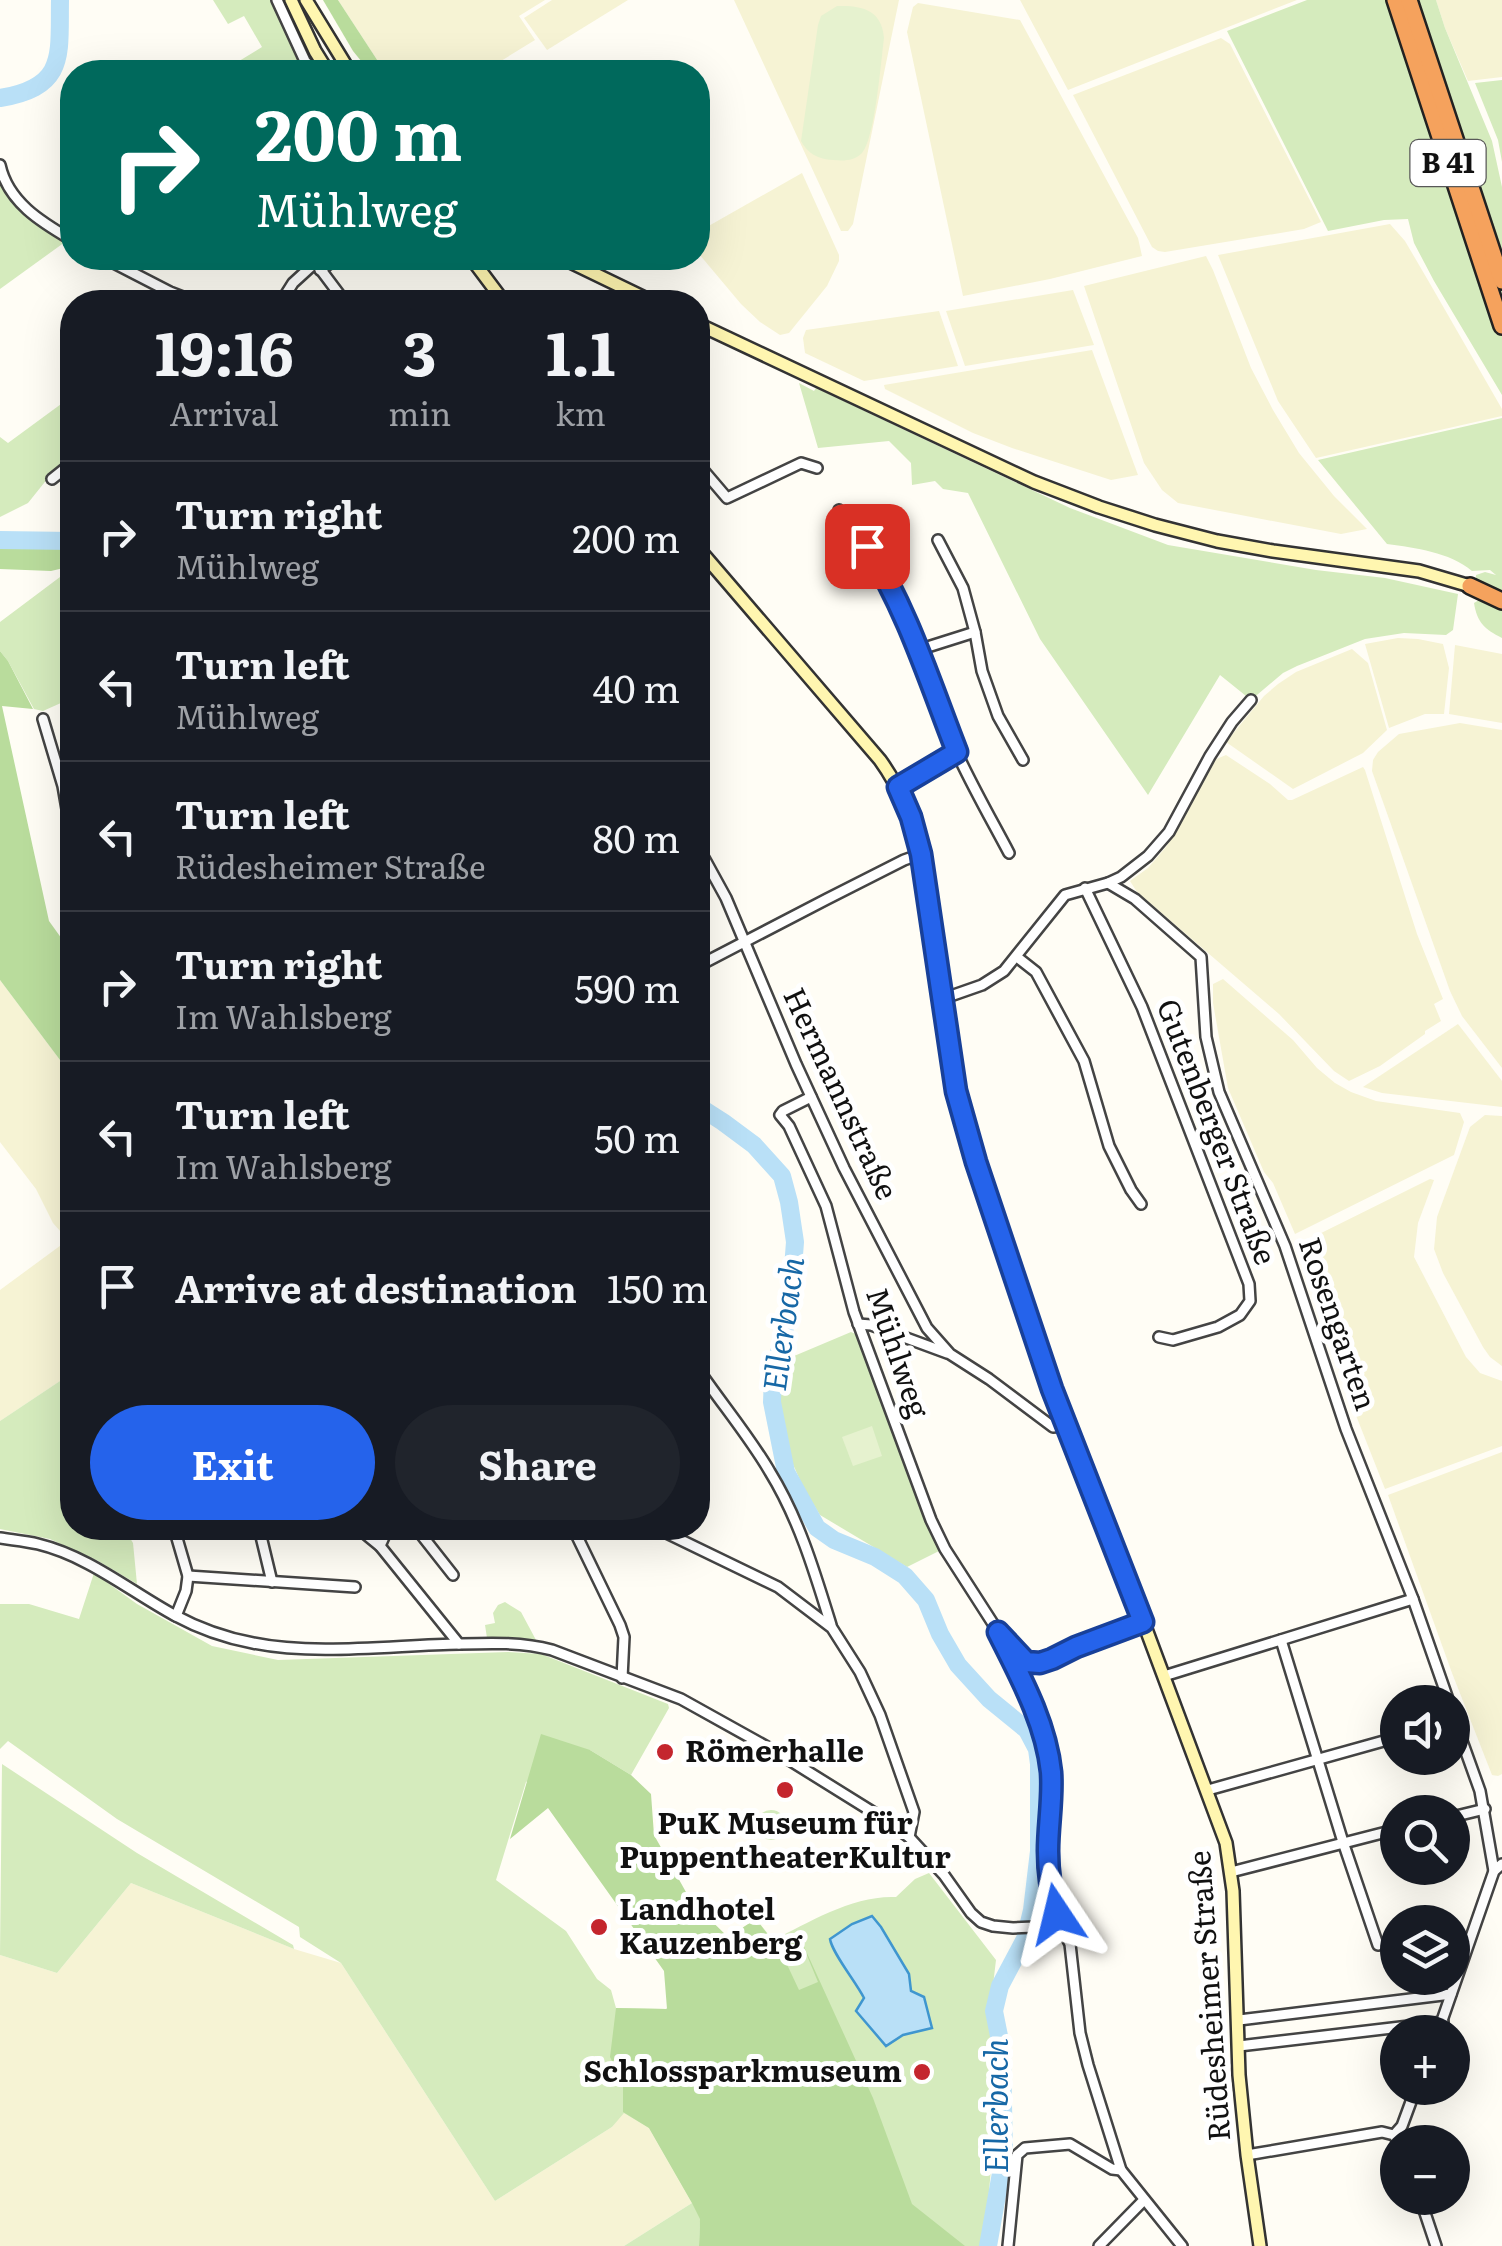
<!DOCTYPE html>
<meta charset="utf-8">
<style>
:root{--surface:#171b24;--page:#20242c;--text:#f1f3f6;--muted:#9ea1a6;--line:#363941;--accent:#2563eb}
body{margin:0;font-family:Literata,serif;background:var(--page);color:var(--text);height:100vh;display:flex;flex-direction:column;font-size:38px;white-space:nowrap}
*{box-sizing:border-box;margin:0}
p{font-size:32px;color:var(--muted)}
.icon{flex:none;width:55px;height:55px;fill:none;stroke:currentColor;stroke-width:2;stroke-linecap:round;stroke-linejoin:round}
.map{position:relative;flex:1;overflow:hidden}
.drawer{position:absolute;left:60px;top:290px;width:650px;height:1250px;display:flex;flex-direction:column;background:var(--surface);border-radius:40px;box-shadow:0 10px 40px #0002}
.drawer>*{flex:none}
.guide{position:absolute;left:60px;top:60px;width:650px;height:210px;border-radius:40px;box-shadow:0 10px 40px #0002;background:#00695c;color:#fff;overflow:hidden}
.controls{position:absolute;left:1380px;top:1685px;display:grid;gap:20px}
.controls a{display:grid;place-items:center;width:90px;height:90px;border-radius:50%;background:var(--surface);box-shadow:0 10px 40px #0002;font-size:50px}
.pin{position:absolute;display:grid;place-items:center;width:85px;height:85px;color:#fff;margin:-42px;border-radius:20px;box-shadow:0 5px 15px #0006}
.me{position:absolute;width:110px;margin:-55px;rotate:350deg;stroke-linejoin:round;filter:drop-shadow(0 0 8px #0008)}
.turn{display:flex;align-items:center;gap:35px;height:210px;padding:0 30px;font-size:45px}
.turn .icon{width:130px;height:130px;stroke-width:2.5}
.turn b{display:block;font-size:70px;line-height:85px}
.eta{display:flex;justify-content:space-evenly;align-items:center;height:170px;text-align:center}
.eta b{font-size:60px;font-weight:700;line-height:70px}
.cta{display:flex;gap:20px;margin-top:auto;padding:20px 30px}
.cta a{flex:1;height:115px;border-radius:60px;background:var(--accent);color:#fff;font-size:40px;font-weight:700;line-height:115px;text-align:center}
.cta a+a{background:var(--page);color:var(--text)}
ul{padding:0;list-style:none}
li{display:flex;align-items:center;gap:30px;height:150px;padding:0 30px;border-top:2px solid var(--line)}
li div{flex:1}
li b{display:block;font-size:38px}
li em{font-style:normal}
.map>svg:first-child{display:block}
.farmland{fill:#f6f3d4}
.green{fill:#d5ebbd}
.forest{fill:#b9dc9c}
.pitch{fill:#e6f2cf}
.water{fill:#b9e0f7;stroke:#3f96cf;stroke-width:2.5}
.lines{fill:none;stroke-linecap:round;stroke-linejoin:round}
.river{stroke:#b9e0f7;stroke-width:18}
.street-casing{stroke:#444;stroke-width:14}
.secondary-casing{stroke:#333;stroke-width:16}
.highway-casing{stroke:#222;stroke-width:20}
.street{stroke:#fff;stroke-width:9}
.secondary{stroke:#fff6b0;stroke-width:11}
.highway{stroke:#f5a25d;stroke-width:15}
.route-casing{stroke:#184099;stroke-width:25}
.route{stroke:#2563eb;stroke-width:18}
.poi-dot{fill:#c4262e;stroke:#fff;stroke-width:4}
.labels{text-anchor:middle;stroke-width:10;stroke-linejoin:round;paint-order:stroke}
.shield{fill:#fff;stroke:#585858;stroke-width:2.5}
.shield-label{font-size:28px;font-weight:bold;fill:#111}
.street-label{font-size:30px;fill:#111;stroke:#fff}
.poi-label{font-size:30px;font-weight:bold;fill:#111;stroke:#fff;text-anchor:start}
.water-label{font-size:32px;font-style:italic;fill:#1768a6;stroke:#fff}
</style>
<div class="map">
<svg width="1502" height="2246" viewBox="0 0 1502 2246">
<rect width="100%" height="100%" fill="#fffdf5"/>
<g class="farmland">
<polygon points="338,0 545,0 519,16 535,40 483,72 385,72"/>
<polygon points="552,0 628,0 547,50 524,18"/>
<polygon points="734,0 899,0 853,224 848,231 841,231"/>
<polygon points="1020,0 1297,0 1068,90"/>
<polygon points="1436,0 1502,0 1502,77 1468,81 1445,28"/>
<polygon points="918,3 1020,20 1138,238 1142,256 1050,279 963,296 907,32 913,7"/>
<polygon points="1221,38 1230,44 1321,222 1304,229 1165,252 1158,251 1152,247 1073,95"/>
<polygon points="802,173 839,255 839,261 827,286 789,333 780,335 760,322 741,304 699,254 698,232"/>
<polygon points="1390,224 1405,241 1429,282 1502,409 1502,416 1316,458 1278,401 1218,255"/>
<polygon points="1206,256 1213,270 1251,368 1273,410 1299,453 1334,496 1367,529 1341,534 1178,503 1162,490 1144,463 1084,286"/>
<polygon points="1073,290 1094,345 965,366 946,311"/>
<polygon points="939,311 958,366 864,381 805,353 803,338 806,330"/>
<polygon points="1092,350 1138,475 1111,480 1012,448 973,433 885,389 884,385"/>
<polygon points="1398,638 1418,639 1443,644 1449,668 1444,714 1425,714 1389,728 1365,644"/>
<polygon points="1455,645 1502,654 1502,723 1449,714"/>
<polygon points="1352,649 1368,663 1387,730 1363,753 1293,789 1226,742 1264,696 1278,684 1296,672"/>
<polygon points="1460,723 1502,730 1502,1068 1462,1016 1450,991 1372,771 1373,760 1378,752 1399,734"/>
<polygon points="1226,755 1270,784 1288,800 1292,800 1363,767 1365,770 1417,934 1443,999 1434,1004 1441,1021 1425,1031 1425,1034 1380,1066 1349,1081 1334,1071 1279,1014 1137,892 1130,881 1148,868 1166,847 1185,817 1214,760"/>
<polygon points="1223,979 1293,1040 1317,1068 1335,1083 1351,1092 1376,1101 1460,1113 1464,1122 1454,1155 1295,1234 1273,1183 1264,1172 1228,1088 1213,1003 1213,984"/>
<polygon points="0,980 72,1076 72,1373 0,1421 0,1290 68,1240 53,1223 36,1189 0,1142"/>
<polygon points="1458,1024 1502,1081 1502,1107 1382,1093 1363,1087"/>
<polygon points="1485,1115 1502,1116 1502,1366 1490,1357 1483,1347 1443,1273 1434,1249 1437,1217 1470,1127"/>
<polygon points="1430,1179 1434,1180 1418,1223 1414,1257 1466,1357 1480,1373 1502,1381 1502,1446 1385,1489 1344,1385 1297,1245"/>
<polygon points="1502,1452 1502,1774 1498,1776 1492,1775 1452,1673 1388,1495"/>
<polygon points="131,1883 294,1949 341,1963 495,2201 612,2127 623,2112 649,2128 692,2203 624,2246 0,2246 0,1955 57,1973"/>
</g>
<g class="green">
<polygon points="213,0 271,0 305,72 221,72 262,47 244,16 228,24"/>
<polygon points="1307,0 1436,0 1445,28 1492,141 1502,187 1502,395 1434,281 1414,243 1408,219 1384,220 1328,231 1227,31"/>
<polygon points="1502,80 1502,162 1498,140 1475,83"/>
<polygon points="0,184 26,215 65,242 0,289"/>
<polygon points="799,383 814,391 816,388 1070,508 1168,545 1316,570 1385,578 1458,594 1453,630 1446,635 1404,633 1365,639 1297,666 1283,673 1251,700 1220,675 1148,795 1040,639 968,493 943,489 935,481 912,485 911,463 889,441 818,448"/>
<polygon points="72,396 72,459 48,478 28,503 0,517 0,437 8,443"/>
<path d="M1502,418V595L1476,582V575L1485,572L1496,575L1490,570L1472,571C1449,552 1416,548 1387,544L1318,460Z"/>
<polygon points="72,568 72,698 43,711 34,709 8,661 0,651 0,622"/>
<path d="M1479,600L1502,610V638C1484,629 1477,622 1474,603Z"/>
<polygon points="851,1332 860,1336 923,1513 941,1550 907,1567 820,1515 804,1489 787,1451 782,1418 779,1387 787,1359"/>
<polygon points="72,1373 72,1528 124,1528 133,1543 137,1584 98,1561 50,1539 0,1529 0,1421"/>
<path d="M94,1573L137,1604L212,1646L278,1660L508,1652L541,1654L668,1704L669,1708L631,1775L590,1750L526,1782L496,1880L566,1931L597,1979L611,1990L616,2008L666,2009L729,1937L756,1919L773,1940C810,1922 853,1895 896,1897L915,1879L929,1873L996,1960L989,2019L995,2059L994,2135L987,2214L981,2246H720L700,2221L699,2246H624L692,2203L649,2128L624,2113L612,2127L495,2201L341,1963L300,1937L299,1927L117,1819L8,1741L0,1749V1604H29L79,1619Z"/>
<polygon points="505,1602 521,1612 536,1640 487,1638 485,1625 495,1623 493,1613 498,1605"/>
<polygon points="2,1764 137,1853 293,1945 294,1949 131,1883 57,1973 0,1955"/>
<circle cx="771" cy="1825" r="15"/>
</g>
<g class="forest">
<polygon points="323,0 338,0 385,72 370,72 353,51"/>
<polygon points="72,533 72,566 51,571 0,569 0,534 34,535"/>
<polygon points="0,651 8,661 33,709 2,706 49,921 72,953 72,1076 0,980"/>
<polygon points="541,1734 590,1750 631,1775 651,1794 654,1835 691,1901 728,1937 756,1919 772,1940 775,1939 799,1990 818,1982 796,1929 873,2098 912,2204 965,2246 699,2246 700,2219 692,2203 649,2128 623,2112 623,2083 610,2057 616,2008 667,2009 664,1971 548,1808 510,1839"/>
</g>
<g class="pitch">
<path d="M837,6C862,5 882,10 884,38C881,61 875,139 862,153C854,161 844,161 833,160C818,159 808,154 801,141L818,25L821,16Z"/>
<polygon points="872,1426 882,1456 853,1466 842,1437"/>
</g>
<path class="water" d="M872,1916L881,1927L909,1974L911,1991L924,1997L932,2028L903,2035L886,2046L856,2011L864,1998C856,1982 832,1953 830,1939L852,1924Z"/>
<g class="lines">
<g class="river">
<path d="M0,98C67,87 59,55 60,0"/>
<polyline points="0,540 72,541"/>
<polyline points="698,1106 723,1122 754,1145 782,1176 789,1202 795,1242 790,1307 773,1377 772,1402 786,1472 817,1528 834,1540 875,1557 905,1576 926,1600 940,1634 958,1665 989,1699 1027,1730 1037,1749 1039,1764 1039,1851 1032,1910 1025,1939 1000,1986 994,2011 1002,2051 1004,2156 988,2246"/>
</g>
<g class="street-casing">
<g id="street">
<polyline points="277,0 305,61 315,72"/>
<path d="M0,165C8,202 41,222 72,240"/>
<polyline points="104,258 170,292 196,302"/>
<polyline points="312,258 345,302"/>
<polyline points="320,270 338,258"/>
<polyline points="281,302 293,283 316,262"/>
<polyline points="698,464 727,498 801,463 817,468"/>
<polyline points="52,479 72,463"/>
<path d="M839,510C896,562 926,680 956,751C972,786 991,819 1009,853"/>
<polyline points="938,540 963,588 975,632 982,671 998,716 1023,760"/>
<polyline points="918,650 975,632"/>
<polyline points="43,719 63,786 72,838"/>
<polyline points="898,787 957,752"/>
<polyline points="698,847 726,898 796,1064 844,1168 927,1328 950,1354 989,1379 1053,1427 1065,1426"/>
<polyline points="1108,883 1135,899 1201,957 1206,1037 1219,1092 1285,1246 1346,1429 1413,1599 1449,1702"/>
<polyline points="1085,888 1142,1007 1249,1284 1250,1301 1240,1315 1218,1327 1173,1340 1159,1337"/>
<polyline points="1017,957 1036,972 1084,1061 1109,1146 1131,1190 1141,1204"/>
<polyline points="698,966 827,899 904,860 921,854"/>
<polyline points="942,999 982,985 1004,971 1065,895 1108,883 1121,877 1148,856 1169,832 1210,756 1232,722 1251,700"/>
<polyline points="811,1097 783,1111 780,1115 789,1126 826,1206 854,1312 931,1520 945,1549 999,1633 1027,1689 1048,1753 1051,1777 1048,1854 1050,1888 1057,1914 1057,1926"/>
<polyline points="858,1324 871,1325 947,1353"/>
<path d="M698,1369C721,1403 749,1436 770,1472C799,1519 815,1573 831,1625"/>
<polyline points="174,1528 188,1576 186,1591 176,1616"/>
<polyline points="259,1528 272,1582"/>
<polyline points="358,1528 380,1546 459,1644"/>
<polyline points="416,1528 453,1575"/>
<polyline points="573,1528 620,1625 624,1637 622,1678"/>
<polyline points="656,1528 778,1587 832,1628 860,1672 880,1715 914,1812 909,1837"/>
<path d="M0,1538C13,1540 26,1541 38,1544C88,1556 130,1591 174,1615C198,1628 226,1638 253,1643C316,1656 395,1645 460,1644C491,1643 522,1642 552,1650L681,1699L778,1753L884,1819L909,1837L944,1875L971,1913L981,1922L993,1926L1013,1928L1057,1926"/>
<polyline points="380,1546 388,1528"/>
<polyline points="188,1576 355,1587"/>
<polyline points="1005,1638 1026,1663 1040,1663 1143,1622"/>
<polyline points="1281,1640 1343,1842 1378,1945"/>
<polyline points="1164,1676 1413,1599"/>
<polyline points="1452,1713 1480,1791 1494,1871"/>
<polyline points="1208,1790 1398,1737"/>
<polyline points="1452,1817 1485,1809"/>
<polyline points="1231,1872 1398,1829"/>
<polyline points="1057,1926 1064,1932 1070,1944 1080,2033 1088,2065 1121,2170 1182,2246"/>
<polyline points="1239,2020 1451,1994"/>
<polyline points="1438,2032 1494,1871 1502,1864"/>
<polyline points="1239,2046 1443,2022"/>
<polyline points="1394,2135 1402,2126 1416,2088"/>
<polyline points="1247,2155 1382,2132 1394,2135 1398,2142"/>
<polyline points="1420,2198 1436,2246"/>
<polyline points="1008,2246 1017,2155 1025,2148 1070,2144 1112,2169 1121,2170"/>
<polyline points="1099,2246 1143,2201"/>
</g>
</g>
<g class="secondary-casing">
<g id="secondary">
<polyline points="291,0 315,51 328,72"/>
<polyline points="306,0 350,72"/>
<polyline points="471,258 504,302"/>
<polyline points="562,258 653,302"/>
<polyline points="698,324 1034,482 1099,507 1155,525 1217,541 1273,551 1419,571 1470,586"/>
<path d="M698,548L880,760C901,789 912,819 921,854L956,1091L976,1162L1038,1352L1065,1426L1146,1629L1226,1843L1233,1891L1239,2075L1247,2155L1260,2246"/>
</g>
</g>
<g class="highway-casing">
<g id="highway">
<polyline points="1395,0 1502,326"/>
<polyline points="1409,0 1502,281"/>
<polyline points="1470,586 1502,601"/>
</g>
</g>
<use href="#street" class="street"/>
<use href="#secondary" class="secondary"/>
<use href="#highway" class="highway"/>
</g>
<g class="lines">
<g class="route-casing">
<path id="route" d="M867,546C907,609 930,683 957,752L898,787L911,817L921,854L956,1091L976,1162L1052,1389L1143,1622L1076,1647L1052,1659L1040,1663L1026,1662L998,1632C1020,1676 1046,1723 1051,1772C1053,1798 1048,1825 1048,1851C1048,1873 1051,1893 1057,1914"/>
</g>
<use href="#route" class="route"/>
</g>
<g class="poi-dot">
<circle cx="665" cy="1752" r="10"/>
<circle cx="785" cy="1790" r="10"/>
<circle cx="599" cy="1927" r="10"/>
<circle cx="922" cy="2072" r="10"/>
</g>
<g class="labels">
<rect class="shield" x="1410.5" y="140" width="75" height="46" rx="8"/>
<g class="shield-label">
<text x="1448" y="173">B 41</text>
</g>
<g class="street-label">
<text transform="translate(840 1094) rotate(65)" y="10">Hermannstraße</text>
<text transform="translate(1216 1132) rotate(69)" y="10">Gutenberger Straße</text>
<text transform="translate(1337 1324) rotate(71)" y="10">Rosengarten</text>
<text transform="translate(897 1353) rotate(71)" y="10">Mühlweg</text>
<text transform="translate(1210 1996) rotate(-94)" y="10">Rüdesheimer Straße</text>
</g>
<g class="poi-label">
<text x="685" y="1762">Römerhalle</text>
<text x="785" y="1834" text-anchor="middle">PuK Museum für<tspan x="785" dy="34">PuppentheaterKultur</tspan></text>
<text x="619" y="1920">Landhotel<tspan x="619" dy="34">Kauzenberg</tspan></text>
<text x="902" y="2082" text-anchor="end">Schlossparkmuseum</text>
</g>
<g class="water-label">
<text transform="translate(784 1324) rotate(-82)" y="11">Ellerbach</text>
<text transform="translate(997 2106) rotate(-90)" y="11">Ellerbach</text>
</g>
</g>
</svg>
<div class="controls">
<a><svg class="icon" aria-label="sound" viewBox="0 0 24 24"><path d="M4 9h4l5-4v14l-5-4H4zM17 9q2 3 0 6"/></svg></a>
<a><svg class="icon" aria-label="search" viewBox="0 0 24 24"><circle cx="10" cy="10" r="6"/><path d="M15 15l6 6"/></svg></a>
<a><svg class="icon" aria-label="layers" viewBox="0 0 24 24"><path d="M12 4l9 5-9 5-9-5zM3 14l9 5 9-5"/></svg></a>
<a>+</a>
<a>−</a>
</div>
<div class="pin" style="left:867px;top:546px;background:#d93025"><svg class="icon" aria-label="arrive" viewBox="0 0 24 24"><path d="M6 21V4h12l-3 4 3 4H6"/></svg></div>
<svg class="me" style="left:1057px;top:1914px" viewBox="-20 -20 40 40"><path d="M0-17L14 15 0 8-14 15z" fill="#2563eb" stroke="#fff" stroke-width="4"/></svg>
<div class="guide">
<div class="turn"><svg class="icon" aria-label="right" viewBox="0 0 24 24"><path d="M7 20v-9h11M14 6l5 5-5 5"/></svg><div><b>200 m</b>Mühlweg</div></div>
</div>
<section class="drawer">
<div class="eta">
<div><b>19:16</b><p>Arrival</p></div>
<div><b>3</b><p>min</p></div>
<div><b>1.1</b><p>km</p></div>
</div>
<ul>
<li><svg class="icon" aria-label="right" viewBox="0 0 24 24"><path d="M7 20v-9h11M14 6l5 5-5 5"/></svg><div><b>Turn right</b><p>Mühlweg</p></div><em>200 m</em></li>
<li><svg class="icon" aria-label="left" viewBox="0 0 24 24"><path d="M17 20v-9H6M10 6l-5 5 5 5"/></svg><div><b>Turn left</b><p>Mühlweg</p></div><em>40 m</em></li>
<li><svg class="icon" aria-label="left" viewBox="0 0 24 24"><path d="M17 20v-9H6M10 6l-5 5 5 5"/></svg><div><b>Turn left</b><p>Rüdesheimer Straße</p></div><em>80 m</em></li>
<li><svg class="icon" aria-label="right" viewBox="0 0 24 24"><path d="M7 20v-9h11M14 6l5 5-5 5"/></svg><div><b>Turn right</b><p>Im Wahlsberg</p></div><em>590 m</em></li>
<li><svg class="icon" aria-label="left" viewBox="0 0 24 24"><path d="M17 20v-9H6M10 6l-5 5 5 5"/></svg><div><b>Turn left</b><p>Im Wahlsberg</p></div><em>50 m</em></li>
<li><svg class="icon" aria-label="arrive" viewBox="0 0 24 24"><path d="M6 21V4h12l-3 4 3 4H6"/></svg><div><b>Arrive at destination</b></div><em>150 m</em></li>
</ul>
<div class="cta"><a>Exit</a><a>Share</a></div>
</section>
</div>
